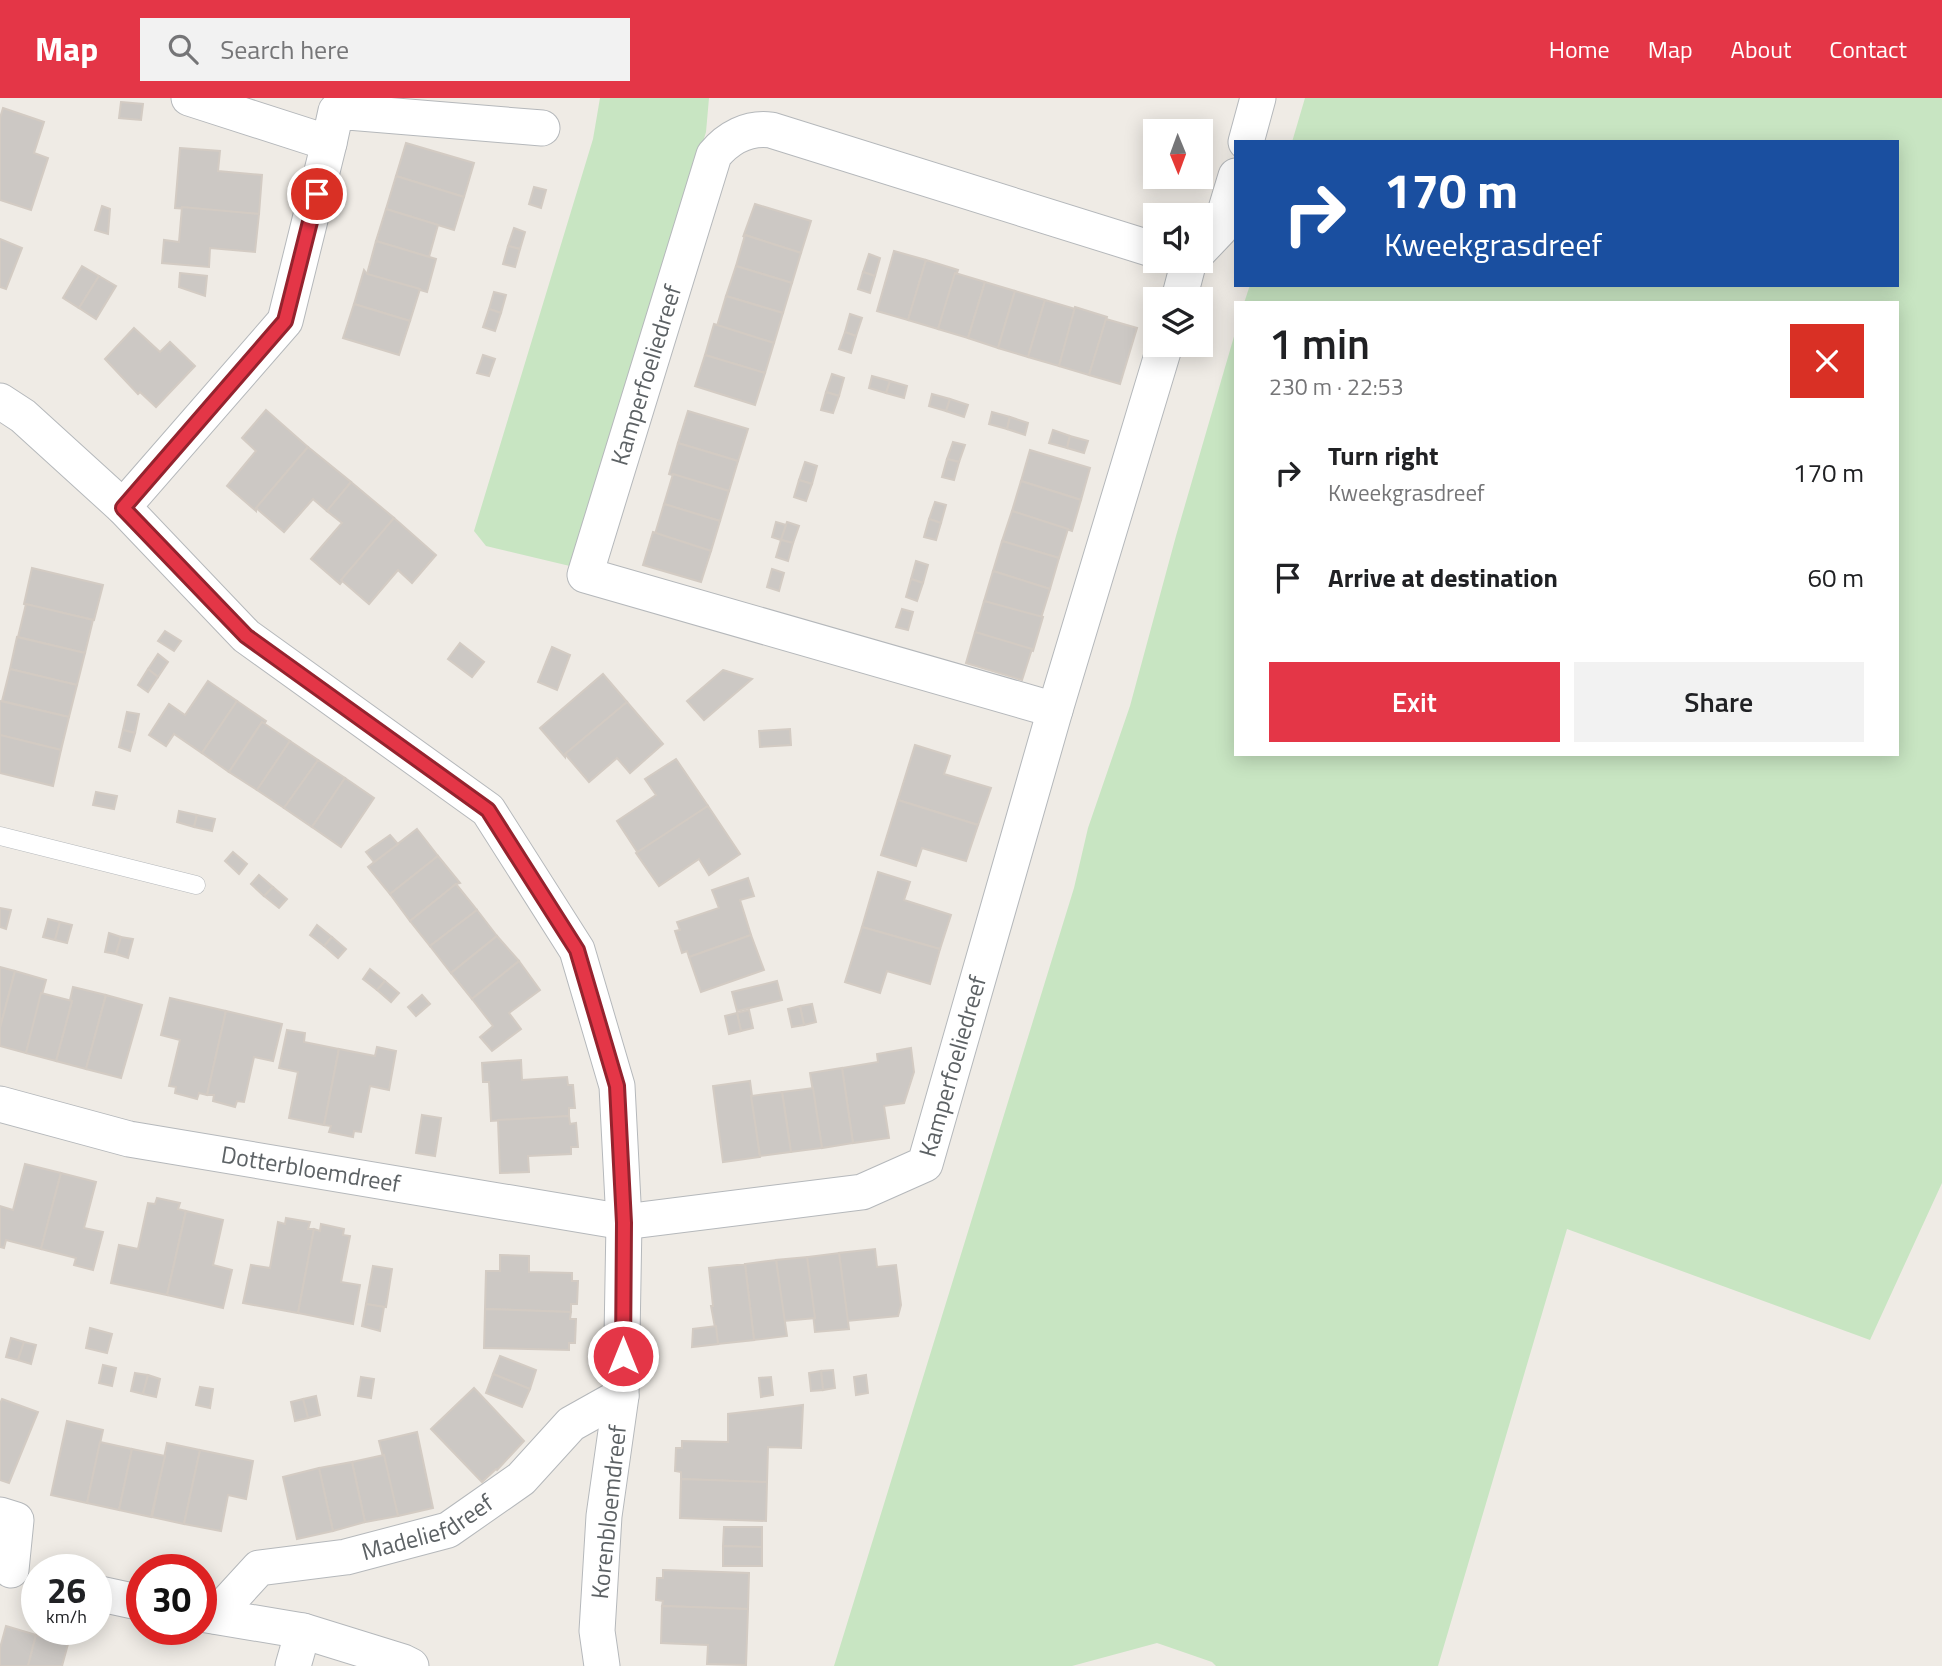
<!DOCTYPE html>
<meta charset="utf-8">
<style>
:root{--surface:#fff;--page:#f2f2f2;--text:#202124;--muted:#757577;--accent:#e43647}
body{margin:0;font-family:"Titillium Web",sans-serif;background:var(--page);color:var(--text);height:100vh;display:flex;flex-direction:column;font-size:26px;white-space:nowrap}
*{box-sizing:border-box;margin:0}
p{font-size:23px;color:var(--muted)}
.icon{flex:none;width:38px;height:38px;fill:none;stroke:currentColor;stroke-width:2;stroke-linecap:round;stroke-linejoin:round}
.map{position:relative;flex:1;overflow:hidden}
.details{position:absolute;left:1234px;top:203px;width:665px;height:455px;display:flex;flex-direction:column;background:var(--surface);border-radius:0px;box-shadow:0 4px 18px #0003}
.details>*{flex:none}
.hud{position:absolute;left:1234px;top:42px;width:665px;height:147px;border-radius:0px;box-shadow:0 4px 18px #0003;background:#1a4fa0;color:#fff;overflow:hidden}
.needle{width:46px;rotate:179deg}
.buttons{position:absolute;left:1143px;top:21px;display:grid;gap:14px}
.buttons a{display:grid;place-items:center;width:70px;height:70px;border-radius:0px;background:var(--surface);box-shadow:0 4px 18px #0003;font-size:35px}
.speed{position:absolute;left:21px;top:1456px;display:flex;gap:14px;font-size:35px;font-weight:700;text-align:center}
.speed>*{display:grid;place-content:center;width:91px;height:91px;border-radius:50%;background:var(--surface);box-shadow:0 4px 18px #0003;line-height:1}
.speed small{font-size:18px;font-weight:400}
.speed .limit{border:10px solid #d22;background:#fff;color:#111}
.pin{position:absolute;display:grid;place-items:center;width:60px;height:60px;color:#fff;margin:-30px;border:4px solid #fff;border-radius:50%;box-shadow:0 2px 7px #0007}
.me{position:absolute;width:77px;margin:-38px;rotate:0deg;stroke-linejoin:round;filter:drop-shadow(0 0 5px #0008)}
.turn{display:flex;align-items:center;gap:24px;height:147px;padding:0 35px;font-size:32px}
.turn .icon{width:91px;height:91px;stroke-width:2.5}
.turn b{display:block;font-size:49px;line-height:60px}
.round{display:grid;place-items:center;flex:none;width:74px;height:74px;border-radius:0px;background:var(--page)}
.head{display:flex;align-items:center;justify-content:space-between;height:119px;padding:0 35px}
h1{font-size:42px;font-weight:600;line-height:52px}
.primary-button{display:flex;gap:14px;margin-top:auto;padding:14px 35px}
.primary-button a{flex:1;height:80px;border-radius:0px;background:var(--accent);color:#fff;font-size:28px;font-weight:600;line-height:80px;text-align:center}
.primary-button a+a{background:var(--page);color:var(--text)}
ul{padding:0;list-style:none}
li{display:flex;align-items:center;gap:21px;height:105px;padding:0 35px}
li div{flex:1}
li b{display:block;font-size:26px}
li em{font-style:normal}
header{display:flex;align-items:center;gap:42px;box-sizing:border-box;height:98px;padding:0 35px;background:var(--accent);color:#fff}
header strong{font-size:33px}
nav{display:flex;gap:38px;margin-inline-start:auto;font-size:24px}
.search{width:490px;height:63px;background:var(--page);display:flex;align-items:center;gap:18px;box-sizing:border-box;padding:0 24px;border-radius:0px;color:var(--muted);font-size:26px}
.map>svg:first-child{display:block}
.green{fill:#c8e5c2}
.building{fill:#ccc8c4;stroke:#d3cbc3;stroke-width:2}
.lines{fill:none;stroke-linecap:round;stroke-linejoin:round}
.lane-casing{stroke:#b5b8bb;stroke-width:19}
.street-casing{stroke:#b5b8bb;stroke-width:37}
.lane{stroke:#fff;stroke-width:18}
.street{stroke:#fff;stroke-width:35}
.route-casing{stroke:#94232e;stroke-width:18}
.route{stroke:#e43647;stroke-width:12}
.labels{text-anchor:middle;stroke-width:5;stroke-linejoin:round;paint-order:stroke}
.street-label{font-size:24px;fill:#5d6265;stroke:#fff}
</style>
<header>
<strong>Map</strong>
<div class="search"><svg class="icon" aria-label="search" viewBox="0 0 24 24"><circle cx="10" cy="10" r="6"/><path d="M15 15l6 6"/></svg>Search here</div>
<nav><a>Home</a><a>Map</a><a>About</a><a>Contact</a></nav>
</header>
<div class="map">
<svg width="1942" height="1568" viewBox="0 0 1942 1568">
<rect width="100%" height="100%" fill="#efebe5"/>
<g class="green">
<polygon points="600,0 709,0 706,34 574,469 486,448 474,433 593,41"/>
<polygon points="1305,0 1942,0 1942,1085 1870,1242 1567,1131 1438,1568 1216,1568 1212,1564 1157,1545 1072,1568 834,1568 1074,790 1088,730 1130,608 1176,438 1235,235 1236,656 1897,656 1897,205 1244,205 1250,187 1897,187 1897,44 1292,44"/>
</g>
<g class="building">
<polygon points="121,4 143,6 141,22 119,20"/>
<polygon points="3,10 44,24 34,55 48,60 31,112 0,102 0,20"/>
<polygon points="406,45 474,65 464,99 396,78"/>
<polygon points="180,50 220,53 218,73 262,77 259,116 175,110"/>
<polygon points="396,78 464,99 454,132 386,111"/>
<polygon points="534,89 546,92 541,110 529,106"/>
<polygon points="755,106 811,123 801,155 745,137 743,139"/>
<polygon points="102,108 110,111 108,136 95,132"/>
<polygon points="182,109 259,116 255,154 210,150 209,169 162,165 164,142 179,144"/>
<polygon points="386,111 438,127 429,159 376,143"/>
<polygon points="514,130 525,134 520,151 508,148"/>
<polygon points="745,137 801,155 792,185 736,168"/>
<polygon points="0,141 22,150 6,191 0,189"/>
<polygon points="376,143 436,161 427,194 367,176"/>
<polygon points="508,148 520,151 515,169 503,166"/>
<polygon points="894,153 926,162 908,222 877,213"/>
<polygon points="869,156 880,160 875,178 863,174"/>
<polygon points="926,162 958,172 938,231 908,222"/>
<polygon points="82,168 99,178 79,210 63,200"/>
<polygon points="736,168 792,185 783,215 726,198"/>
<polygon points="364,172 367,176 420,191 410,223 354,206"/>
<polygon points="863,174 875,178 870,195 858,191"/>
<polygon points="180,175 207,178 205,198 179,189"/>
<polygon points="955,175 985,184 968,240 938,231"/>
<polygon points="99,178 116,188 96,221 79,210"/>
<polygon points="985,184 1015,193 998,250 968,240"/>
<polygon points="1015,193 1045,202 1028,259 998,250"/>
<polygon points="494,194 506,197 501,215 489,211"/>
<polygon points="726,198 783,215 774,245 717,228"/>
<polygon points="1045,202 1075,211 1059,268 1028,259"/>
<polygon points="354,206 410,223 399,257 343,240"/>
<polygon points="1075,209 1107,219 1089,277 1059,268"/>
<polygon points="489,211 501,215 495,233 483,229"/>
<polygon points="850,216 862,220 856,238 845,234"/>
<polygon points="1106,221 1137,230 1120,286 1089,277"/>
<polygon points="714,226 774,245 765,275 705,257"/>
<polygon points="134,230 160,254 170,244 195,268 156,309 140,294 138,296 105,261"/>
<polygon points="845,234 856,238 851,255 839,251"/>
<polygon points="483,257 495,261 489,278 477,275"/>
<polygon points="705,257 765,275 755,307 695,288"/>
<polygon points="832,276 844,280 839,298 826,294"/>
<polygon points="872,278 890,283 886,295 869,290"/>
<polygon points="890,283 907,288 904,300 886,295"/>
<polygon points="826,294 839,298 833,315 821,312"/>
<polygon points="932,296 950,301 946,313 929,308"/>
<polygon points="950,301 968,307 964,319 946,313"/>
<polygon points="266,312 308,349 256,410 256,413 227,388 256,353 242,340"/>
<polygon points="688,313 748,331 738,363 678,345"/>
<polygon points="992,314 1010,319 1007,331 989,326"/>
<polygon points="1010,319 1028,325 1025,337 1007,331"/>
<polygon points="1053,332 1070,338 1067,350 1049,345"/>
<polygon points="1070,338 1088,343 1084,355 1067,350"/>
<polygon points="953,344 965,347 959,364 947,361"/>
<polygon points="678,345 738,363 729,393 669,376"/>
<polygon points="308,349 351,384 327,413 313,401 284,434 256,410"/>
<polygon points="1030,352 1090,370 1081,402 1021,383"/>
<polygon points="947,361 959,364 954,382 942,379"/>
<polygon points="805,364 817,368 812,386 799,382"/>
<polygon points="673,376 729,393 720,423 664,406"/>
<polygon points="799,382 812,386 806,403 794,399"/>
<polygon points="1021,383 1081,402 1072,433 1012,413"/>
<polygon points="351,384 394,420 340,486 311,461 342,425 327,413"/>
<polygon points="935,404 946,407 941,425 929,421"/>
<polygon points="664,406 720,423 711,453 655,436"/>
<polygon points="1012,413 1068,431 1059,460 1002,443"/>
<polygon points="394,420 436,457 412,485 398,472 369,506 341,482"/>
<polygon points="929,421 941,425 936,442 924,439"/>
<polygon points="776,424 786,427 781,442 772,439"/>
<polygon points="787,424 799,428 793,445 781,442"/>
<polygon points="653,434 711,453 701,484 643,467"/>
<polygon points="781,442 793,445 788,463 776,459"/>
<polygon points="1002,443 1059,460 1050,491 993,473"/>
<polygon points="916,463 928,467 923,485 911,481"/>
<polygon points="32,470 103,487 94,522 24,506"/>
<polygon points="772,471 784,475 779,493 767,489"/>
<polygon points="993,473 1050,491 1041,520 984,503"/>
<polygon points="911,481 923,485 917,503 906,499"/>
<polygon points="984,503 1043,519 1033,553 975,534"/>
<polygon points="26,506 93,522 85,555 18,539"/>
<polygon points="902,511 913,514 908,532 896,529"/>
<polygon points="165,533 181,543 174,553 158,543"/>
<polygon points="975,534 1032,551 1022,582 966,565"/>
<polygon points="17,539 85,555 77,587 10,571"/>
<polygon points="460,545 484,564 472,579 448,561"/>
<polygon points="552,549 570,557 557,592 538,584"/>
<polygon points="158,556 168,564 158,579 148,571"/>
<polygon points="10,571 77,587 69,619 2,603"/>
<polygon points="148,571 158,579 148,594 138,587"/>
<polygon points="723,572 752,581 704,622 687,603"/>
<polygon points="603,576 627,604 565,656 565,659 540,630"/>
<polygon points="208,583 237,603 202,655 174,636 166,648 149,637 169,606 185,617"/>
<polygon points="0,603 69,619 61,652 0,637"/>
<polygon points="237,603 266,623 264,626 262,624 229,674 202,655"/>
<polygon points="627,604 663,646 630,675 617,660 589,684 565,656"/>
<polygon points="127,614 139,616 135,635 123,632"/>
<polygon points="262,624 290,643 257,692 229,674"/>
<polygon points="790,631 791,647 760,649 759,633"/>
<polygon points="123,632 135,635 130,653 119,649"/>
<polygon points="0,637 61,652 53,688 0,675"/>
<polygon points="290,643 318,662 284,710 257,692"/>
<polygon points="915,647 950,658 944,676 991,690 978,727 898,702"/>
<polygon points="676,661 708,708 638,755 617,723 656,697 645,681"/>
<polygon points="318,662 345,680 312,729 284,710"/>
<polygon points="345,680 374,700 341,749 312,729"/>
<polygon points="96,694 117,698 114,711 93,707"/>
<polygon points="898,702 978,727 966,763 922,750 916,768 881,757"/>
<polygon points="708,708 740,756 709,777 699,761 659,788 636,755"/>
<polygon points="179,713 197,717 194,729 177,724"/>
<polygon points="197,717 215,721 212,733 194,729"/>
<polygon points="417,731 438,758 390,796 368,769"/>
<polygon points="390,737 398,746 374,764 366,754"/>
<polygon points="233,754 247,766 239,776 225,763"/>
<polygon points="438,758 460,785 456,786 410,823 390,796"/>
<polygon points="878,774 910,784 904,802 951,817 940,851 862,829"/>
<polygon points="259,777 273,789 264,798 251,786"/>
<polygon points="748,780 754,798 740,802 751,837 689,859 687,853 682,855 675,833 680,832 677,824 719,810 712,792"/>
<polygon points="456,786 477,812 430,848 410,823"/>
<polygon points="273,789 287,801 279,810 264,798"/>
<polygon points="0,810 11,812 6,831 0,829"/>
<polygon points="477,812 497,838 451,875 430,848"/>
<polygon points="48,821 60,824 55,842 43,839"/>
<polygon points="60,824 72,827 67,845 55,842"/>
<polygon points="317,827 332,839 324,848 310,837"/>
<polygon points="862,829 940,851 930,886 887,873 880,895 845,884"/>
<polygon points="109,835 121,839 116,856 105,854"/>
<polygon points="751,837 764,872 701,894 689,859"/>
<polygon points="497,838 519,863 472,901 451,875"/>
<polygon points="121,839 133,841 128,860 116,856"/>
<polygon points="332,839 346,851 338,860 324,848"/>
<polygon points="519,863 540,892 509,915 521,931 492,953 480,939 493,928 472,901"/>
<polygon points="0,869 15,873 0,930"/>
<polygon points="370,871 385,883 377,892 363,881"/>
<polygon points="15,873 46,882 26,955 0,948 0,930"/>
<polygon points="385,883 399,895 391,904 377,892"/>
<polygon points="777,883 782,902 737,913 732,894"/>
<polygon points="73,889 106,897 86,971 56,963 72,903 70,902"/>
<polygon points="41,895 72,903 56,963 26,955"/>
<polygon points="106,897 142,907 121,980 86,971"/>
<polygon points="422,897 430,906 416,918 408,909"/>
<polygon points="170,900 226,913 207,997 199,995 197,1001 175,995 176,989 169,988 180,942 161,937"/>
<polygon points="812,906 816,924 804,927 800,908"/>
<polygon points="800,908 804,927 792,929 788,911"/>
<polygon points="749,912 753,930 741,933 737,915"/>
<polygon points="226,913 282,926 273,963 254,959 244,1004 237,1003 235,1009 213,1003 214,997 207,997"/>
<polygon points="737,915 741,933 729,936 725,918"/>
<polygon points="287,932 305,935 304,944 339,951 324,1027 289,1020 298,974 279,970"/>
<polygon points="377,949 396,953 389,992 370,988 361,1034 354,1033 353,1039 329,1034 331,1028 324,1027 339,951 375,958"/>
<polygon points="911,950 914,974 904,1005 884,1008 889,1040 853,1045 842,970 878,964 877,956"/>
<polygon points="521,962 522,982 567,979 568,987 573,987 575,1010 569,1010 569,1018 491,1023 489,984 483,984 482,965"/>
<polygon points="842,970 853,1045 822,1050 810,975"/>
<polygon points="750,983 760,1059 723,1064 713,988"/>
<polygon points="813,990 822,1050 791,1054 782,994"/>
<polygon points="782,994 791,1054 760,1058 751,998"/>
<polygon points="422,1017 441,1020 435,1058 416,1055"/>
<polygon points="569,1018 570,1026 576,1025 578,1049 571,1049 571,1056 528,1058 529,1074 500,1075 498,1022"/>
<polygon points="25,1066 61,1075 41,1151 6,1142 4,1150 0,1149 0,1108 13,1112"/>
<polygon points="61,1075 96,1084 84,1130 103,1134 93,1172 74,1167 76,1160 41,1151"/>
<polygon points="157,1100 180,1105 178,1111 186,1113 167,1197 111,1185 119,1147 138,1151 148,1105 155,1106"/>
<polygon points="186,1113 223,1122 213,1167 232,1172 223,1210 167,1197"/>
<polygon points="286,1120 310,1124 308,1131 314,1131 298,1215 243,1205 251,1167 270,1170 278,1124 285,1126"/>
<polygon points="321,1126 344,1131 343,1137 350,1138 341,1184 360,1187 353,1226 298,1215 314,1131 320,1133"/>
<polygon points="875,1151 877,1169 896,1167 901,1207 898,1218 847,1223 839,1155"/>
<polygon points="839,1155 849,1231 815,1234 807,1159"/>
<polygon points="500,1157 529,1158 529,1174 572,1175 572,1183 578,1183 577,1206 571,1206 571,1214 485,1211 486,1173 500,1173"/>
<polygon points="807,1159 815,1220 784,1223 776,1162"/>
<polygon points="776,1162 787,1238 754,1242 745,1166"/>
<polygon points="745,1166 754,1242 718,1246 711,1208 713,1208 709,1170 747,1166"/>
<polygon points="373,1168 392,1171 386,1209 366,1206"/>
<polygon points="366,1206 384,1209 380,1233 362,1228"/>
<polygon points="485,1211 571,1214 570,1221 576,1221 575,1245 569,1245 569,1252 484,1250"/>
<polygon points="716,1228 718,1246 692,1249 693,1231"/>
<polygon points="90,1230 112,1236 107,1255 86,1250"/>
<polygon points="11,1240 24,1244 18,1262 6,1259"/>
<polygon points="24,1244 36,1247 31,1266 18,1262"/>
<polygon points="500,1258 536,1272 530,1291 493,1276"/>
<polygon points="103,1267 116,1270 112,1288 99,1285"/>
<polygon points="833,1272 835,1290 823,1292 821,1273"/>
<polygon points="821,1273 823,1292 811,1293 809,1275"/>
<polygon points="135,1275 148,1277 143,1296 131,1293"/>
<polygon points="493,1276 530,1291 522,1309 486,1295"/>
<polygon points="148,1277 160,1281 156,1299 143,1296"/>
<polygon points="866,1277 868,1295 856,1297 854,1279"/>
<polygon points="361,1279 374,1281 371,1300 358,1298"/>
<polygon points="771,1279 773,1297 761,1299 759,1280"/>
<polygon points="200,1289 213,1291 210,1310 196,1307"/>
<polygon points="474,1290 524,1343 497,1372 496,1371 482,1384 431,1331"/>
<polygon points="316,1298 320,1317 308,1320 303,1301"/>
<polygon points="2,1301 38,1314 9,1385 0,1382 0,1306"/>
<polygon points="303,1301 308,1320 295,1323 291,1304"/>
<polygon points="803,1307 801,1350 768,1349 767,1384 681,1381 681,1374 675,1373 676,1350 682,1350 682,1343 728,1344 728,1316"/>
<polygon points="67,1323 103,1332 87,1405 51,1397"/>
<polygon points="417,1334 433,1410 398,1418 379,1343"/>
<polygon points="100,1344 132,1351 119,1412 87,1405"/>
<polygon points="167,1345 200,1352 184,1426 152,1419"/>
<polygon points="132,1351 165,1358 151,1419 119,1412"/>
<polygon points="200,1352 253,1363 246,1401 228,1397 221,1433 184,1426"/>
<polygon points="384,1357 398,1418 365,1424 352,1364"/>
<polygon points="352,1364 365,1424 333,1433 319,1370"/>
<polygon points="319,1370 333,1433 297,1441 283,1379"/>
<polygon points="681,1381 767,1384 766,1423 680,1420"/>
<polygon points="724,1429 762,1429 762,1449 723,1448"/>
<polygon points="723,1448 762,1449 762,1468 723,1468"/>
<polygon points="663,1472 749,1475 748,1511 662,1508 663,1503 656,1502 657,1480 663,1480"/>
<polygon points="662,1508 748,1511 746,1567 707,1566 708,1547 661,1545"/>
<polygon points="6,1528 36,1537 28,1568 0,1568 0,1550"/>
<polygon points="36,1537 68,1546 62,1568 28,1568"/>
</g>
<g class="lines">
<g class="lane-casing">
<polyline id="lane" points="0,738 196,787"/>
</g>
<g class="street-casing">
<g id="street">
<polyline points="189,0 329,45 336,13 542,30"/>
<polyline points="1246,44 1258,0"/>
<polyline points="1200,152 1220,131 1236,78"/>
<polyline points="1179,201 1189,163"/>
<polyline points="0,303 23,318 123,409 246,538 488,712 577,852 617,988 624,1124 621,1298 604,1418 597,1533 602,1568"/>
<polyline points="123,409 285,223 329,45"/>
<path id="s1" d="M1055,612L585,477L714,57C728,40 748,29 771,32L1155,152"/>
<path id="s2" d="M0,1006L129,1041L624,1124L862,1094L925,1066L1055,612L1165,247"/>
<polyline points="0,1417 16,1422 11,1472"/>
<polyline points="96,1495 142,1505"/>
<polyline points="201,1516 303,1533 403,1564 411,1568"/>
<path id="s3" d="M215,1518L259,1470L346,1459L448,1432L521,1381L571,1326L621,1298"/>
<polyline points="293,1568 303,1533"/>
</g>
</g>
<use href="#lane" class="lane"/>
<use href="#street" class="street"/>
</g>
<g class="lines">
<g class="route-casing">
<polyline id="route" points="317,96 285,223 123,410 246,538 488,712 577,852 617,988 624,1125 623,1258"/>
</g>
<use href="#route" class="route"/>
</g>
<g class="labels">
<g class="street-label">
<text dy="8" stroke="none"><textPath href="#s1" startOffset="698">Kamperfoeliedreef</textPath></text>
<text dy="8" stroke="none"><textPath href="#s2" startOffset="1046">Kamperfoeliedreef</textPath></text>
<text dy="8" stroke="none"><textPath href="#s2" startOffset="318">Dotterbloemdreef</textPath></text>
<text transform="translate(609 1414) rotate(-84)" y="8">Korenbloemdreef</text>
<text dy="8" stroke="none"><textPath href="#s3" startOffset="240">Madeliefdreef</textPath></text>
</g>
</g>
</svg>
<div class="buttons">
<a><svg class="needle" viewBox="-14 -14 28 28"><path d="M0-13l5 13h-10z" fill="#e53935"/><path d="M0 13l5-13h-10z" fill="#757577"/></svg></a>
<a><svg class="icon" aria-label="sound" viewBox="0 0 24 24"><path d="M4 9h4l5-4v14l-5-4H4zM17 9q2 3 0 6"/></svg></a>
<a><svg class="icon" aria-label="layers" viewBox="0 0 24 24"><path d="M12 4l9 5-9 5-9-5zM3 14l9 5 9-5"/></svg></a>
</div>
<div class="speed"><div>26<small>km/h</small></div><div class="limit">30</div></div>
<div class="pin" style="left:317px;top:96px;background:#d93025"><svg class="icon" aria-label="arrive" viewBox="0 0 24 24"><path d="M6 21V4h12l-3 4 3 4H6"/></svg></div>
<svg class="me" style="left:623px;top:1258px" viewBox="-20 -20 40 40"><circle r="17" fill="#e43647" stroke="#fff" stroke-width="3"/><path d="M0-11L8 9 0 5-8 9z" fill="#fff"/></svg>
<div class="hud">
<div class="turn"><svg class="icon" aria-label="right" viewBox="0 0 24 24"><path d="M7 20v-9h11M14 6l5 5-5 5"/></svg><div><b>170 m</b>Kweekgrasdreef</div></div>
</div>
<section class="details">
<div class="head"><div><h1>1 min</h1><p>230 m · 22:53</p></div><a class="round" style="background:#d93025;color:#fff"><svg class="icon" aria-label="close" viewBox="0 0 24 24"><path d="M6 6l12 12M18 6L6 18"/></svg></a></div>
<ul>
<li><svg class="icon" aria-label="right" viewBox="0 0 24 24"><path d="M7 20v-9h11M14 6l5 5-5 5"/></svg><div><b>Turn right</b><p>Kweekgrasdreef</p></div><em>170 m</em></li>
<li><svg class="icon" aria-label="arrive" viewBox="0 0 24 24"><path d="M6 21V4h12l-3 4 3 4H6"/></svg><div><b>Arrive at destination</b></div><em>60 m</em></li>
</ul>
<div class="primary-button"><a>Exit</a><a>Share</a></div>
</section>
</div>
